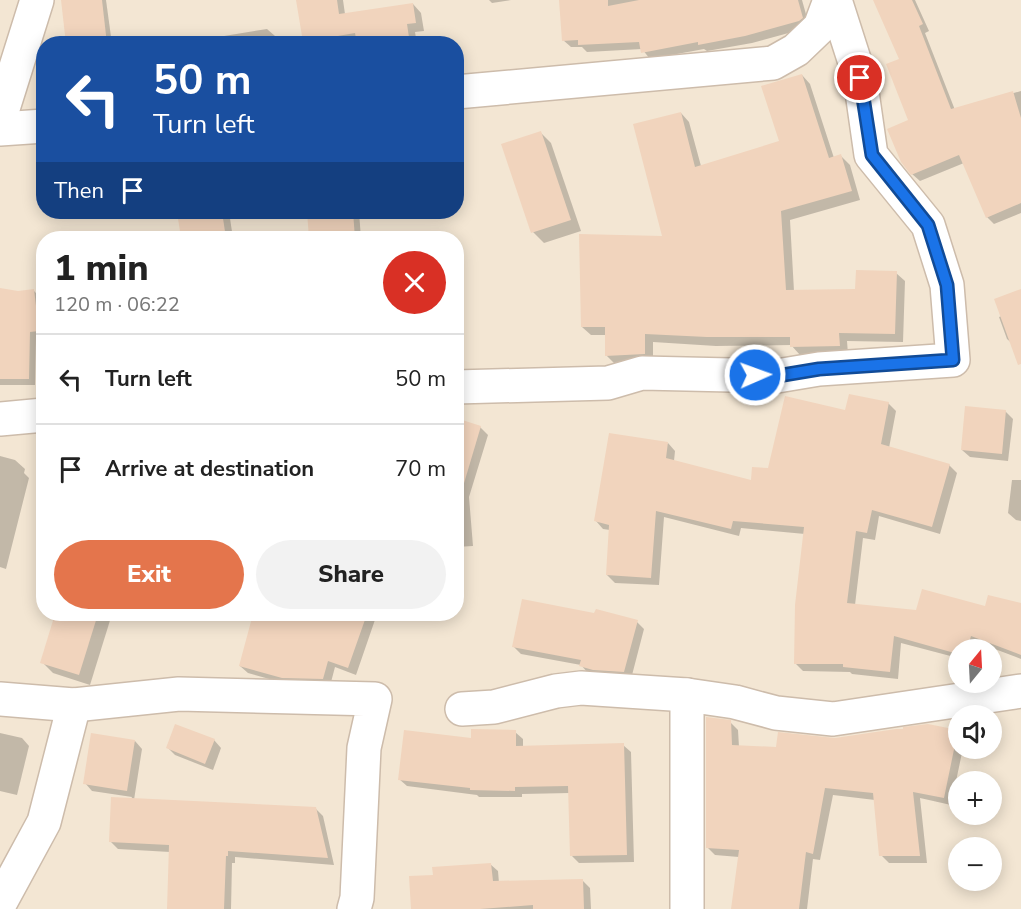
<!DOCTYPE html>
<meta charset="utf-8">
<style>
:root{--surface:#fff;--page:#f2f2f2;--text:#222;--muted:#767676;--line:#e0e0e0;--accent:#e4754c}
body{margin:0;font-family:"Nunito Sans",sans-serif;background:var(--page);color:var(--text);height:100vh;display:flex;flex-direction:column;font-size:22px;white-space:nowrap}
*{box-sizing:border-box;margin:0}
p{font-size:20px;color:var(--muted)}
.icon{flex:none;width:33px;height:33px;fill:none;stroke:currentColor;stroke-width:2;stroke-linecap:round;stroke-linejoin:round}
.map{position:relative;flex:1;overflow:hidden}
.sheet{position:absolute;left:36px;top:231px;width:428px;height:390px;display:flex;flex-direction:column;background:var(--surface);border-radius:24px;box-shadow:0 3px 15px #0003}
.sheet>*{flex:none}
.top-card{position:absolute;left:36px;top:36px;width:428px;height:183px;border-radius:24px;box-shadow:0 3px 15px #0003;background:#1a4fa0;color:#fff;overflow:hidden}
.needle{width:39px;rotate:18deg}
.fabs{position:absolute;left:948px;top:639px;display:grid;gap:12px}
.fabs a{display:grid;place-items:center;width:54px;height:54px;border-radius:50%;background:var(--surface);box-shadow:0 3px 15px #0003;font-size:30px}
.pin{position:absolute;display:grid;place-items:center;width:51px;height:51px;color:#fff;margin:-26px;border:3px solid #fff;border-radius:50%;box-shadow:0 2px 6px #0007}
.me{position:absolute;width:66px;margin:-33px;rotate:88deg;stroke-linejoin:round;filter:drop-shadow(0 0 4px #0008)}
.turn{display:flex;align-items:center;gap:21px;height:126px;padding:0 18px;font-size:27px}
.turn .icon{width:78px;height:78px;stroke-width:2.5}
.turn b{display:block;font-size:42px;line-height:51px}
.then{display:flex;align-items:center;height:57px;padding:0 18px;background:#0003;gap:12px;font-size:22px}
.round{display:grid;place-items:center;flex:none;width:63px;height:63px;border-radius:32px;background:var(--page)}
.headline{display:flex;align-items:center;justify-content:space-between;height:102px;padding:0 18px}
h1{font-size:36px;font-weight:800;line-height:45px}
.button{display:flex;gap:12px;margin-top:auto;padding:12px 18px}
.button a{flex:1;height:69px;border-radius:36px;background:var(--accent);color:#fff;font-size:24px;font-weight:800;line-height:69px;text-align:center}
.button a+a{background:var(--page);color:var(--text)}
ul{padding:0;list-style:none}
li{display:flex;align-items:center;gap:18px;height:90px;padding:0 18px;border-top:2px solid var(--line)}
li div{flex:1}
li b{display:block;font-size:22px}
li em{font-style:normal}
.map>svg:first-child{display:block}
.residential{fill:#f3e6d3;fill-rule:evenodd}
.shadow{fill:#0003}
.building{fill:#f1d4bd}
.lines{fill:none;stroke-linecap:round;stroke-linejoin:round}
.minor-casing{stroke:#cdbcab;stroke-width:36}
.minor{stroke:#fff;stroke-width:33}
.route-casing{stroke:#114b97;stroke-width:15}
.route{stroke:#1a73e8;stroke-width:10}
</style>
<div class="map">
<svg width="1021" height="909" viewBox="0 0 1021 909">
<rect width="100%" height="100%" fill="#fcf4e5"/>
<path class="residential" d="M0,0H1021V909H0ZM44,44H456V212H44ZM44,238H456V614H44ZM958,650H992V682H958ZM958,716H992V748H958ZM958,782H992V814H958ZM958,848H992V880H958Z"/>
<g class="shadow">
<polygon points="62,0 106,0 112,44 69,44"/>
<polygon points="297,0 343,0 345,14 413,4 421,13 424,31 415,32 417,44 358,44 358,42 307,44 305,41"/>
<polygon points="489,0 511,0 492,3"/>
<polygon points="561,0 802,0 809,25 807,28 752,43 707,51 704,49 650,59 642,49 587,52 582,47 571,47 563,40"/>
<polygon points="874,0 915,0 929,31 925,33 955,110 1021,91 1021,213 994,224 987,217 964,163 920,181 912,174 910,121 901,60"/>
<polygon points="267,29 275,36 276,44 219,44 218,37"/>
<polygon points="802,75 810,84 834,158 841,156 850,165 860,200 790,220 794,291 857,290 896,273 905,281 903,342 847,341 848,354 800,355 791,345 716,346 653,342 653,363 615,364 606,355 607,335 591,335 582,327 664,238 681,113 689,122 701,166 781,142"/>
<polygon points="540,132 551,143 581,231 544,243 533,232"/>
<polygon points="179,212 229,212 233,238 183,238"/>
<polygon points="308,212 359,212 361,238 311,238"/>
<polygon points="0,289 18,292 33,290 40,297 44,337 36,338 35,385 0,385"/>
<polygon points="1021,291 1021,351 1007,339 999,317 1002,316"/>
<polygon points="888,403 896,411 889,448 949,465 957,473 940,534 879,516 875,540 863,538 855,605 917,612 1021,605 1021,659 979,643 977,650 958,650 958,658 901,643 898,679 852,674 850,672 803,671 795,663 805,534 741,528 739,536 664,517 659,585 615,583 607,575 610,530 603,529 596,521 668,443 675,451 674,461 752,482 846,412"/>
<polygon points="1005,411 1013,419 1008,461 970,457 962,450"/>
<polygon points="456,420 480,427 488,435 469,497 473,546 456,547"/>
<polygon points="0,456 15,460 25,469 24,473 29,478 6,569 0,567"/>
<polygon points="1012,480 1021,480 1021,521 1016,520 1008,513"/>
<polygon points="57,614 112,614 90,685 53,673 42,662"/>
<polygon points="256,614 377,614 356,675 335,667 330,686 291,685 248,673 240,666"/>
<polygon points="637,622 644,629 631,679 588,673 581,665 521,654 514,647"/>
<polygon points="730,722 738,730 739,747 778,748 836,739 957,731 958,748 963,748 951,805 920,798 927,863 889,863 881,855 875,800 833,795 820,860 813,859 807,909 732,909 739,857 715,855 707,847"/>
<polygon points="515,732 523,739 523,747 623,745 631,752 634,862 579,863 572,856 570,793 522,794 522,797 479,797 477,795 407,786 399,779 472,740"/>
<polygon points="0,733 22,738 29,746 17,795 0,791"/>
<polygon points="214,740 221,748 213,770 175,755 168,748"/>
<polygon points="135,741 142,749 134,800 316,809 323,816 334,865 235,857 235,863 232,863 231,909 168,909 170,852 118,849 111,842 132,797 92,791 85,783"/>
<polygon points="490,864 498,871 499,883 583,881 590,888 591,909 413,909 434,876"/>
</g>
<g class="building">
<polygon points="61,0 102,0 107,44 66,44"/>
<polygon points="296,0 337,0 339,14 413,3 416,23 407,24 410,44 357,44 355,33 303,42"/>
<polygon points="559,0 608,0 608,6 639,0 798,0 803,18 799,21 745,36 698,45 698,42 641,53 639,42 578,45 578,40 562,41"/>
<polygon points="873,0 912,0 923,24 919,26 951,109 1013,91 1021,118 1021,203 986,218 959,155 911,175 901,162 887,129 908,120 886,64 899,59"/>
<polygon points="802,74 829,158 841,154 852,191 781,211 786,290 855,289 856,270 897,271 895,334 839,333 840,346 790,347 790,337 707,337 645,334 645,354 605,356 605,327 581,327 579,234 662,236 633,124 681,112 695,167 779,141 761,86"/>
<polygon points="541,131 571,220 531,233 501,144"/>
<polygon points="177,212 222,212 226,238 181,238"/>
<polygon points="307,212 353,212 355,238 309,238"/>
<polygon points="0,288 18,291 34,289 39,331 30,332 29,379 0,379"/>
<polygon points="1021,289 1021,364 1018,365 994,299"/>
<polygon points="849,394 889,402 881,444 950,464 932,527 872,510 867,533 856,531 847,603 916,610 922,589 985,606 988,595 1021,603 1021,655 971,636 967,650 958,650 958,654 894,636 890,672 843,667 843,664 794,664 795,605 804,527 733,521 731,529 656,511 651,578 606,575 609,525 594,521 609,433 668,442 666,458 751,480 752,467 768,468 785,396 845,410"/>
<polygon points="965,406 1006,410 1002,454 961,450"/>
<polygon points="456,418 481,426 462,490 456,489"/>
<polygon points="522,599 594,613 596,609 638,620 624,672 593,670 579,666 581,660 512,647"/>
<polygon points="55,614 98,614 79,675 40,663"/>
<polygon points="253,614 367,614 348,668 328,661 323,679 282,678 239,666"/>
<polygon points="706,717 731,720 732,745 776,747 778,732 835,738 896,729 903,729 903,727 928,724 958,730 944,798 913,792 920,856 879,856 873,793 825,788 813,854 806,852 799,909 731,909 739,850 706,848"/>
<polygon points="175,724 215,739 205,764 166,748"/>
<polygon points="471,729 516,730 516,746 624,743 627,855 570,856 568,786 515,787 515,791 470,790 470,788 398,780 404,730 471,738"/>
<polygon points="91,733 135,740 127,791 83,784"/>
<polygon points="111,797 316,807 328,858 228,851 228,856 226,856 224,909 167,909 169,845 109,842"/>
<polygon points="491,863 493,881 583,879 584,909 533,909 533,905 480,909 411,909 409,876 433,875 432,867"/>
</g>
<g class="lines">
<g class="minor-casing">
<g id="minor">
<polyline points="456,92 773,63 796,50 820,27 830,0"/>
<polyline points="0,118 37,0"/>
<polyline points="0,129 44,126"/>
<polyline points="456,387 608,383 642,373 777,376 819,369 953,360 947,285 928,225 871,155 860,78 835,0"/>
<polyline points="0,419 44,415"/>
<polyline points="687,695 687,909"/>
<polyline points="0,699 74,705 179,694 375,699 364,748 357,898 354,909"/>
<polyline points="462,709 494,707 556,691 581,688 687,695 735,702 776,713 833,719 1021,691"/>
<polyline points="0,903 44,822 74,705"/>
</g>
</g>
<use href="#minor" class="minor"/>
</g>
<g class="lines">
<g class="route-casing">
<polyline id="route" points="755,375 777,376 819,369 953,360 947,285 928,225 872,155 860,78"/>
</g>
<use href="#route" class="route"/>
</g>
</svg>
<div class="fabs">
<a><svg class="needle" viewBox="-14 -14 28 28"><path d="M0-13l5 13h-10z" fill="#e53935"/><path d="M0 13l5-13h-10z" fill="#767676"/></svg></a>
<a><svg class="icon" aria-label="sound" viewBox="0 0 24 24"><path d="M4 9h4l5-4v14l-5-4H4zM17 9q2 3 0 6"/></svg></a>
<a>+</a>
<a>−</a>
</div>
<div class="pin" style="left:860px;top:78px;background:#d93025"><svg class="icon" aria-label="arrive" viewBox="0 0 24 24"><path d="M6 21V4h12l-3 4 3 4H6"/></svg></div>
<svg class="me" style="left:755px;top:375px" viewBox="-20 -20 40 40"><circle r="17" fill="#1a73e8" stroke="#fff" stroke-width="3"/><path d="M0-11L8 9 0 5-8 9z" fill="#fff"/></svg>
<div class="top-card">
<div class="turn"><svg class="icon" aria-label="left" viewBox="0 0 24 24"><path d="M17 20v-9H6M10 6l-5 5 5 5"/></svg><div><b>50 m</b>Turn left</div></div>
<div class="then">Then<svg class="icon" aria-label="arrive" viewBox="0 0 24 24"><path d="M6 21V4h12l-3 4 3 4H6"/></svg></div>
</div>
<section class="sheet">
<div class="headline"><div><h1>1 min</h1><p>120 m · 06:22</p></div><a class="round" style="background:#d93025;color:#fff"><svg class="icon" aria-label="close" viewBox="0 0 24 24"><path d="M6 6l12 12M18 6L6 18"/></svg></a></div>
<ul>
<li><svg class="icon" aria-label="left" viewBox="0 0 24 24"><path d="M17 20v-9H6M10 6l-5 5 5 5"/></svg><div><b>Turn left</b></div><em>50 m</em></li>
<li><svg class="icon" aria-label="arrive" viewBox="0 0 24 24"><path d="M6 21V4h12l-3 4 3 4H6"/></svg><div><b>Arrive at destination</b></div><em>70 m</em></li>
</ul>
<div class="button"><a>Exit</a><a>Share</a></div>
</section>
</div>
